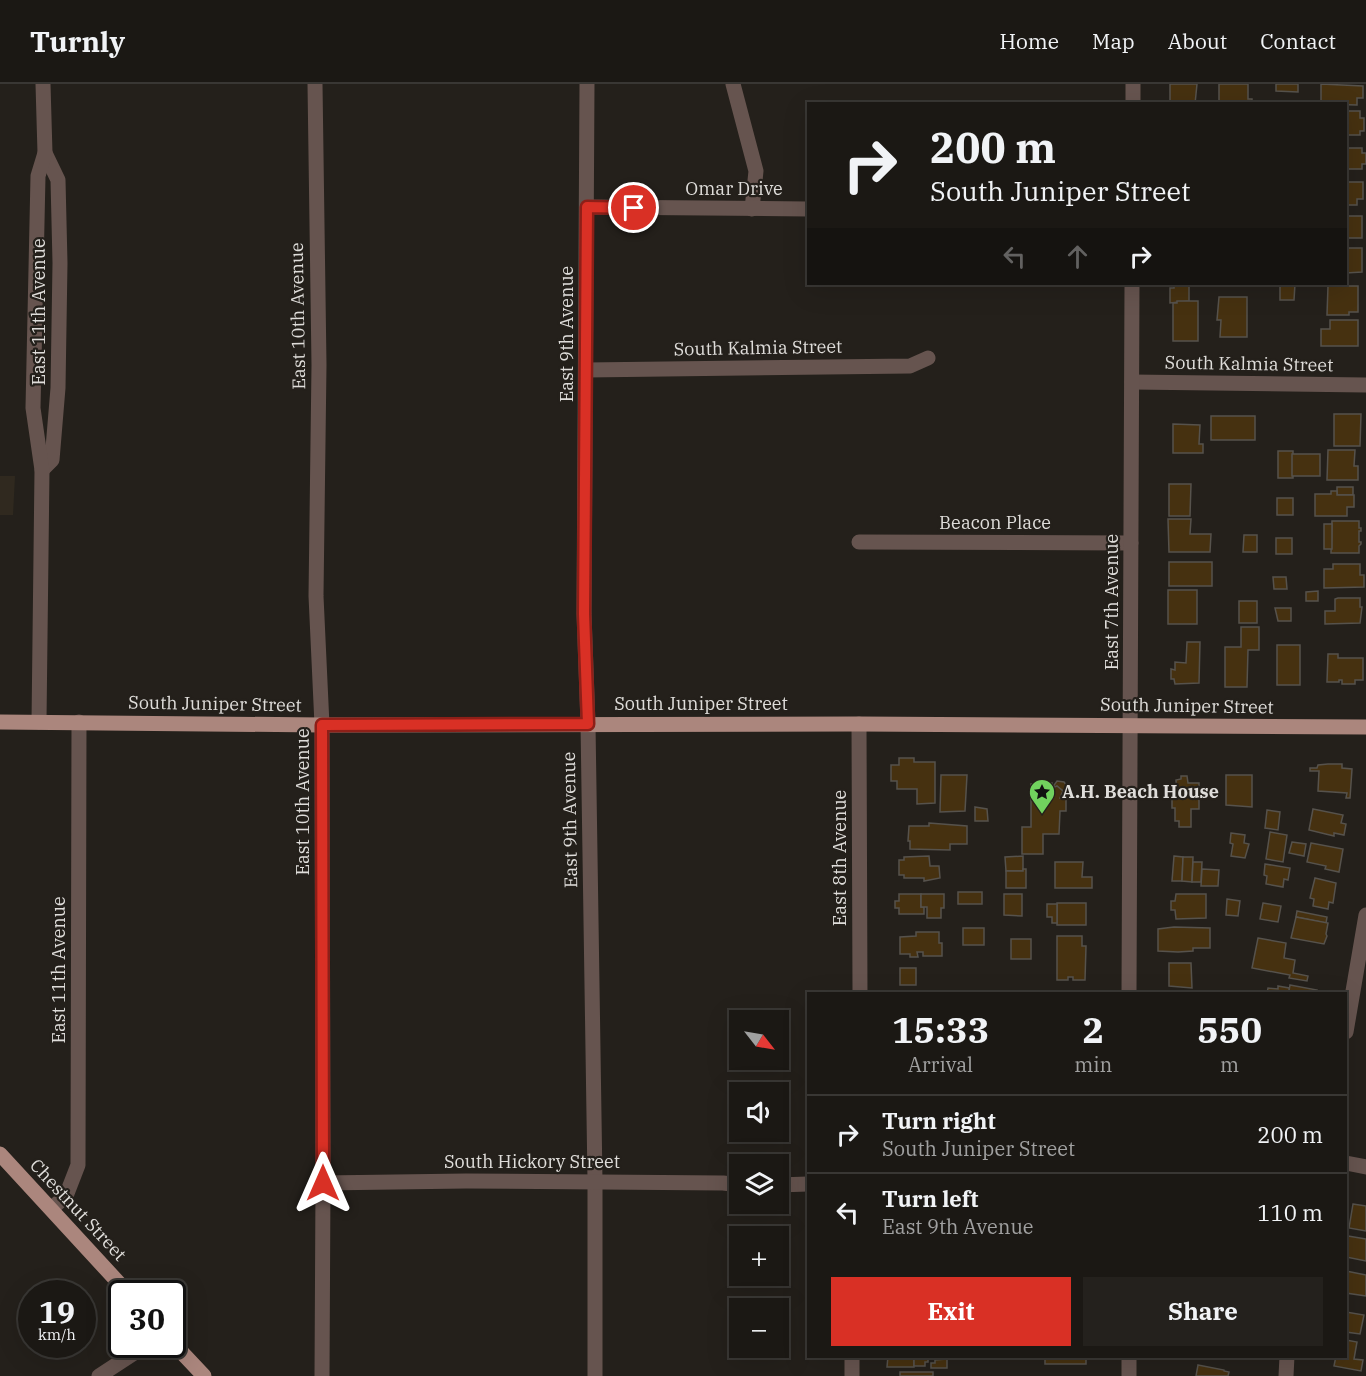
<!DOCTYPE html>
<meta charset="utf-8">
<style>
:root{--surface:#1b1814;--page:#24211d;--text:#f1f3f6;--muted:#a0a0a0;--line:#393734;--accent:#d93025}
body{margin:0;font-family:"IBM Plex Serif",serif;background:var(--page);color:var(--text);height:100vh;display:flex;flex-direction:column;font-size:22px;white-space:nowrap}
*{box-sizing:border-box;margin:0}
p{font-size:20px;color:var(--muted)}
.icon{flex:none;width:33px;height:33px;fill:none;stroke:currentColor;stroke-width:2;stroke-linecap:round;stroke-linejoin:round}
.map{position:relative;flex:1;overflow:hidden}
.sheet{position:absolute;left:807px;top:908px;width:540px;height:366px;display:flex;flex-direction:column;background:var(--surface);border-radius:0px;box-shadow:0 6px 24px #0002,0 0 0 2px var(--line)}
.sheet>*{flex:none}
.guide{position:absolute;left:807px;top:18px;width:540px;height:183px;border-radius:0px;box-shadow:0 6px 24px #0002,0 0 0 2px var(--line);background:#1b1814;color:var(--text);overflow:hidden}
.needle{width:39px;rotate:121deg}
.buttons{position:absolute;left:729px;top:926px;display:grid;gap:12px}
.buttons a{display:grid;place-items:center;width:60px;height:60px;border-radius:0px;background:var(--surface);box-shadow:0 6px 24px #0002,0 0 0 2px var(--line);font-size:30px}
.speed{position:absolute;left:18px;top:1196px;display:flex;gap:12px;font-size:30px;font-weight:700;text-align:center}
.speed>*{display:grid;place-content:center;width:78px;height:78px;border-radius:50%;background:var(--surface);box-shadow:0 6px 24px #0002,0 0 0 2px var(--line);line-height:1}
.speed small{font-size:15px;font-weight:400}
.speed .limit{border:3px solid #111;border-radius:9px;background:#fff;color:#111}
.pin{position:absolute;display:grid;place-items:center;width:51px;height:51px;color:#fff;margin:-26px;border:3px solid #fff;border-radius:50%;box-shadow:0 2px 6px #0007}
.me{position:absolute;width:66px;margin:-33px;rotate:0deg;stroke-linejoin:round;filter:drop-shadow(0 0 4px #0008)}
.turn{display:flex;align-items:center;gap:21px;height:126px;padding:0 24px;font-size:27px}
.turn .icon{width:78px;height:78px;stroke-width:2.5}
.turn b{display:block;font-size:42px;line-height:51px}
.lanes{display:flex;align-items:center;height:57px;padding:0 24px;background:#0003;justify-content:center;gap:30px;direction:ltr}
.lanes .off{opacity:.35}
.eta{display:flex;justify-content:space-evenly;align-items:center;height:102px;text-align:center}
.eta b{font-size:36px;font-weight:700;line-height:42px}
.action{display:flex;gap:12px;margin-top:auto;padding:12px 24px}
.action a{flex:1;height:69px;border-radius:0px;background:var(--accent);color:#fff;font-size:24px;font-weight:700;line-height:69px;text-align:center}
.action a+a{background:var(--page);color:var(--text)}
ul{padding:0;list-style:none}
li{display:flex;align-items:center;gap:18px;height:78px;padding:0 24px;border-top:2px solid var(--line)}
li div{flex:1}
li b{display:block;font-size:22px}
li em{font-style:normal}
header{display:flex;align-items:center;gap:36px;box-sizing:border-box;height:84px;padding:0 30px;background:var(--surface);border-bottom:2px solid var(--line)}
header strong{font-size:28px}
nav{display:flex;gap:33px;margin-inline-start:auto;font-size:21px}
.map>svg:first-child{display:block}
.built{fill:#30291f}
.building{fill:#463110;stroke:#56524c;stroke-width:1.5}
.lines{fill:none;stroke-linecap:round;stroke-linejoin:round}
.minor{stroke:#66544f;stroke-width:15}
.major{stroke:#ab867d;stroke-width:15}
.route-casing{stroke:#8d1f18;stroke-width:15}
.route{stroke:#d93025;stroke-width:10}
.labels{text-anchor:middle;stroke-width:4.5;stroke-linejoin:round;paint-order:stroke}
.street-label{font-size:18px;fill:#dfddda;stroke:#24201b}
.poi-label{font-size:18px;font-weight:bold;fill:#dfddda;stroke:#24201b;text-anchor:start}
</style>
<header>
<strong>Turnly</strong>
<nav><a>Home</a><a>Map</a><a>About</a><a>Contact</a></nav>
</header>
<div class="map">
<svg width="1366" height="1292" viewBox="0 0 1366 1292">
<rect width="100%" height="100%" fill="#24201b"/>
<polygon class="built" points="0,392 15,392 13,431 0,431"/>
<g class="building">
<polygon points="1170,0 1197,0 1195,20 1170,20"/>
<polygon points="1219,0 1248,0 1248,15 1252,15 1252,20 1219,17"/>
<polygon points="1276,0 1298,0 1298,8 1276,7"/>
<polygon points="1321,0 1363,2 1363,14 1357,14 1357,21 1321,20"/>
<polygon points="1346,27 1360,27 1360,34 1364,34 1364,47 1360,47 1360,51 1346,51"/>
<polygon points="1346,64 1362,64 1362,69 1366,69 1366,80 1362,80 1362,85 1346,85"/>
<polygon points="1346,98 1363,98 1363,115 1357,115 1357,121 1346,121"/>
<rect x="1346" y="132" width="16" height="22"/>
<polygon points="1346,164 1362,164 1362,188 1346,189"/>
<polygon points="1280,200 1295,200 1294,216 1280,216"/>
<polygon points="1174,202 1189,202 1189,217 1170,219 1170,204 1174,204"/>
<polygon points="1328,202 1358,202 1358,228 1349,228 1349,231 1327,231"/>
<polygon points="1219,213 1247,213 1247,253 1220,253 1221,236 1217,236"/>
<polygon points="1177,217 1198,217 1198,257 1173,257 1173,219 1177,219"/>
<polygon points="1330,236 1358,236 1358,262 1321,262 1321,245 1330,245"/>
<polygon points="1334,330 1361,330 1360,362 1334,362"/>
<rect x="1211" y="332" width="44" height="24"/>
<polygon points="1173,340 1200,341 1199,360 1203,360 1203,369 1173,369"/>
<polygon points="1328,366 1355,366 1354,382 1358,382 1358,396 1327,396"/>
<rect x="1278" y="367" width="15" height="27"/>
<rect x="1292" y="370" width="28" height="22"/>
<polygon points="1169,400 1191,400 1190,432 1169,432"/>
<rect x="1337" y="403" width="16" height="8"/>
<polygon points="1331,407 1337,407 1337,411 1354,411 1354,423 1347,423 1347,432 1315,432 1315,410 1331,410"/>
<rect x="1277" y="414" width="16" height="17"/>
<polygon points="1168,435 1191,435 1190,450 1211,450 1210,468 1169,468"/>
<polygon points="1332,437 1359,437 1359,444 1361,444 1361,447 1359,447 1359,458 1361,458 1361,460 1359,462 1359,469 1331,469"/>
<rect x="1324" y="440" width="8" height="25"/>
<polygon points="1244,451 1257,451 1257,468 1243,468"/>
<rect x="1276" y="454" width="16" height="16"/>
<rect x="1169" y="478" width="43" height="24"/>
<polygon points="1333,480 1360,480 1360,491 1364,491 1364,503 1324,504 1324,485 1333,485"/>
<polygon points="1273,493 1286,493 1287,505 1274,505"/>
<rect x="1168" y="506" width="29" height="34"/>
<polygon points="1318,507 1318,517 1306,517 1306,508"/>
<polygon points="1338,514 1360,514 1360,523 1362,523 1360,539 1325,540 1325,527 1335,527 1335,515"/>
<rect x="1239" y="517" width="18" height="22"/>
<polygon points="1275,524 1291,524 1291,537 1278,537"/>
<polygon points="1241,543 1259,543 1259,566 1248,566 1247,603 1225,603 1225,563 1241,563"/>
<polygon points="1187,558 1200,558 1199,599 1175,600 1174,595 1171,595 1171,585 1175,586 1175,578 1186,579"/>
<rect x="1277" y="561" width="23" height="40"/>
<polygon points="1328,570 1338,570 1338,574 1363,574 1363,596 1355,596 1355,600 1342,600 1342,596 1339,596 1339,598 1327,598"/>
<polygon points="899,674 914,674 914,678 935,678 935,719 917,720 917,705 897,705 897,697 891,697 891,681 899,681"/>
<polygon points="1328,680 1342,680 1342,684 1352,685 1350,714 1346,714 1347,709 1318,707 1319,687 1310,687 1310,684 1317,684 1318,681"/>
<polygon points="941,691 967,691 965,727 940,728"/>
<polygon points="1226,691 1252,691 1252,723 1226,721"/>
<polygon points="1181,692 1187,692 1188,699 1199,699 1199,725 1191,725 1191,743 1179,743 1179,737 1175,737 1175,724 1172,724 1172,712 1177,712 1176,696 1181,695"/>
<polygon points="1057,697 1064,698 1067,702 1066,709 1062,712 1060,710 1063,707 1057,702 1052,704"/>
<polygon points="1048,699 1052,699 1052,704 1057,702 1063,707 1060,714 1066,714 1066,727 1060,727 1059,750 1043,750 1043,770 1022,770 1022,743 1031,743 1031,700"/>
<polygon points="975,723 987,725 988,737 975,737"/>
<polygon points="1313,725 1343,731 1341,739 1346,740 1344,751 1334,749 1334,752 1309,746"/>
<polygon points="1267,726 1280,728 1278,746 1265,744"/>
<polygon points="929,739 967,742 967,760 950,760 950,766 910,765 910,757 908,757 909,742 929,742"/>
<polygon points="1270,748 1287,751 1283,778 1266,775"/>
<polygon points="1231,749 1245,751 1244,759 1249,760 1245,774 1231,772 1233,760 1230,759"/>
<polygon points="1292,758 1306,760 1304,772 1289,769"/>
<polygon points="1311,759 1343,765 1339,788 1325,785 1326,782 1307,778"/>
<polygon points="929,772 930,782 939,782 940,794 924,797 924,794 904,794 904,791 899,791 899,776 904,776 904,773"/>
<polygon points="1023,772 1023,787 1006,787 1005,773"/>
<polygon points="1174,772 1183,773 1182,797 1172,797"/>
<polygon points="1183,773 1193,773 1192,798 1182,797"/>
<polygon points="1055,778 1083,778 1082,793 1092,793 1092,804 1055,804"/>
<polygon points="1193,778 1202,778 1201,798 1192,798"/>
<polygon points="1265,780 1290,784 1288,796 1284,795 1283,803 1266,800 1267,792 1264,791"/>
<polygon points="1023,785 1026,785 1026,804 1006,804 1006,787 1023,787"/>
<polygon points="1202,785 1219,786 1218,802 1201,802"/>
<polygon points="1315,794 1336,799 1333,819 1329,818 1328,825 1313,822 1314,815 1310,814"/>
<rect x="958" y="808" width="24" height="12"/>
<polygon points="899,810 921,810 921,823 924,823 924,830 899,830 899,824 895,824 895,817 899,817"/>
<polygon points="921,810 944,810 944,824 941,824 941,834 927,834 927,823 921,823"/>
<polygon points="1004,810 1022,810 1022,832 1004,831"/>
<polygon points="1176,810 1206,810 1206,834 1176,835 1175,826 1171,826 1171,817 1175,817"/>
<polygon points="1227,815 1240,817 1238,832 1226,831"/>
<rect x="1057" y="819" width="29" height="22"/>
<polygon points="1263,819 1281,822 1278,838 1260,835"/>
<polygon points="1047,820 1057,820 1057,839 1052,839 1052,833 1047,833"/>
<polygon points="1297,827 1327,833 1326,839 1296,833"/>
<polygon points="1296,833 1328,839 1326,850 1327,852 1324,860 1291,854"/>
<polygon points="1174,843 1210,844 1210,864 1193,864 1193,867 1178,868 1158,867 1158,845"/>
<rect x="963" y="844" width="21" height="17"/>
<polygon points="916,848 939,848 939,859 942,859 942,872 923,872 923,868 917,868 918,873 910,873 910,870 900,870 900,853 916,852"/>
<polygon points="1057,852 1082,852 1082,862 1086,862 1085,896 1073,896 1073,893 1068,893 1068,896 1057,896"/>
<polygon points="1258,854 1286,859 1284,874 1295,876 1293,889 1308,892 1307,897 1289,894 1290,891 1252,884"/>
<rect x="1011" y="855" width="20" height="20"/>
<polygon points="1169,879 1191,879 1192,904 1169,902"/>
<rect x="900" y="884" width="16" height="17"/>
<polygon points="1290,901 1317,906 1316,909 1291,909 1289,907"/>
<polygon points="1278,902 1289,904 1289,907 1291,909 1267,909 1268,904 1278,905"/>
<polygon points="1353,1120 1366,1122 1366,1147 1349,1144"/>
<polygon points="1348,1152 1366,1155 1366,1177 1346,1173"/>
<polygon points="1346,1187 1366,1191 1366,1212 1346,1209"/>
<polygon points="1346,1228 1364,1231 1360,1250 1346,1248"/>
<polygon points="1346,1256 1357,1258 1354,1275 1363,1276 1361,1287 1334,1282 1336,1272 1346,1272"/>
<polygon points="888,1272 914,1272 914,1283 887,1283"/>
<polygon points="914,1272 928,1272 928,1278 925,1278 925,1282 914,1282"/>
<rect x="1045" y="1272" width="41" height="8"/>
<polygon points="947,1275 947,1284 931,1284 931,1279 935,1279 935,1276"/>
<polygon points="1198,1281 1224,1286 1224,1287 1229,1288 1228,1292 1196,1292"/>
<rect x="900" y="1288" width="33" height="4"/>
</g>
<g class="lines">
<g class="minor">
<polyline points="315,0 319,281 316,512 322,641 323,1099 322,1292"/>
<polyline points="587,0 584,530 588,640 595,1097 595,1292"/>
<polyline points="733,0 756,87 752,125"/>
<polyline points="1133,20 1133,0"/>
<polyline points="587,123 808,125"/>
<polyline points="586,286 910,282 928,274"/>
<polyline points="1132,298 1366,301"/>
<polyline points="42,386 52,376 58,304 60,179 58,96 45,69"/>
<polyline points="859,458 1131,459"/>
<polyline points="39,638 42,386 33,324 38,92 45,69 43,0"/>
<polyline points="859,640 860,909"/>
<polyline points="1129,909 1132,200"/>
<polyline points="1346,948 1366,831"/>
<polyline points="1346,1079 1366,1083"/>
<polyline points="323,1099 466,1097 723,1099 740,1101"/>
<polyline points="778,1101 808,1100"/>
<polyline points="52,1124 66,1112 78,1081 79,638"/>
<polyline points="1129,1272 1129,1292"/>
<polyline points="99,1292 148,1260"/>
<polyline points="852,1292 852,1272"/>
<polyline points="1286,1292 1287,1272"/>
</g>
<g class="major">
<polyline points="0,638 322,641 859,640 1366,643"/>
<polyline points="0,1070 128,1209"/>
<polyline points="172,1258 204,1292"/>
</g>
</g>
<g class="lines">
<g class="route-casing">
<polyline id="route" points="323,1099 322,641 588,640 584,530 587,123 634,124"/>
</g>
<use href="#route" class="route"/>
</g>
<defs>
<g id="sight-pin" transform="scale(1.35)"><path d="M0 17L-7.5 6A9.5 9.5 0 1 1 7.5 6Z" fill="#71d25e" stroke="#24201b"/><path d="M0-6L1.8-2.2L6-1.7L2.9 1.2L3.7 5.4L0 3.3L-3.7 5.4L-2.9 1.2L-6-1.7L-1.8-2.2Z" fill="#111"/></g>
</defs>
<g fill-rule="evenodd">
<use href="#sight-pin" x="1042" y="708"/>
</g>
<g class="labels">
<g class="street-label">
<text x="734" y="111">Omar Drive</text>
<text transform="translate(39 228) rotate(-90)" y="6">East 11th Avenue</text>
<text transform="translate(298 232) rotate(-91)" y="6">East 10th Avenue</text>
<text transform="translate(567 250) rotate(-90)" y="6">East 9th Avenue</text>
<text transform="translate(758 264) rotate(-1)" y="6">South Kalmia Street</text>
<text transform="translate(1249 280) rotate(1)" y="6">South Kalmia Street</text>
<text x="995" y="445">Beacon Place</text>
<text transform="translate(1112 518) rotate(-90)" y="6">East 7th Avenue</text>
<text transform="translate(215 620) rotate(1)" y="6">South Juniper Street</text>
<text x="701" y="626">South Juniper Street</text>
<text transform="translate(1187 622) rotate(1)" y="6">South Juniper Street</text>
<text transform="translate(303 718) rotate(-90)" y="6">East 10th Avenue</text>
<text transform="translate(570 736) rotate(-91)" y="6">East 9th Avenue</text>
<text transform="translate(840 774) rotate(-90)" y="6">East 8th Avenue</text>
<text transform="translate(59 886) rotate(-90)" y="6">East 11th Avenue</text>
<text x="532" y="1084">South Hickory Street</text>
<text transform="translate(78 1126) rotate(47)" y="6">Chestnut Street</text>
</g>
<g class="poi-label">
<text x="1062" y="714">A.H. Beach House</text>
</g>
</g>
</svg>
<div class="buttons">
<a><svg class="needle" viewBox="-14 -14 28 28"><path d="M0-13l5 13h-10z" fill="#e53935"/><path d="M0 13l5-13h-10z" fill="#a0a0a0"/></svg></a>
<a><svg class="icon" aria-label="sound" viewBox="0 0 24 24"><path d="M4 9h4l5-4v14l-5-4H4zM17 9q2 3 0 6"/></svg></a>
<a><svg class="icon" aria-label="layers" viewBox="0 0 24 24"><path d="M12 4l9 5-9 5-9-5zM3 14l9 5 9-5"/></svg></a>
<a>+</a>
<a>−</a>
</div>
<div class="speed"><div>19<small>km/h</small></div><div class="limit">30</div></div>
<div class="pin" style="left:634px;top:124px;background:#d93025"><svg class="icon" aria-label="arrive" viewBox="0 0 24 24"><path d="M6 21V4h12l-3 4 3 4H6"/></svg></div>
<svg class="me" style="left:323px;top:1099px" viewBox="-20 -20 40 40"><path d="M0-17L14 15 0 8-14 15z" fill="#d93025" stroke="#fff" stroke-width="4"/></svg>
<div class="guide">
<div class="turn"><svg class="icon" aria-label="right" viewBox="0 0 24 24"><path d="M7 20v-9h11M14 6l5 5-5 5"/></svg><div><b>200 m</b>South Juniper Street</div></div>
<div class="lanes"><svg class="icon off" aria-label="left" viewBox="0 0 24 24"><path d="M17 20v-9H6M10 6l-5 5 5 5"/></svg><svg class="icon off" aria-label="ahead" viewBox="0 0 24 24"><path d="M12 20V5M6 11l6-6 6 6"/></svg><svg class="icon" aria-label="right" viewBox="0 0 24 24"><path d="M7 20v-9h11M14 6l5 5-5 5"/></svg></div>
</div>
<section class="sheet">
<div class="eta">
<div><b>15:33</b><p>Arrival</p></div>
<div><b>2</b><p>min</p></div>
<div><b>550</b><p>m</p></div>
</div>
<ul>
<li><svg class="icon" aria-label="right" viewBox="0 0 24 24"><path d="M7 20v-9h11M14 6l5 5-5 5"/></svg><div><b>Turn right</b><p>South Juniper Street</p></div><em>200 m</em></li>
<li><svg class="icon" aria-label="left" viewBox="0 0 24 24"><path d="M17 20v-9H6M10 6l-5 5 5 5"/></svg><div><b>Turn left</b><p>East 9th Avenue</p></div><em>110 m</em></li>
</ul>
<div class="action"><a>Exit</a><a>Share</a></div>
</section>
</div>
